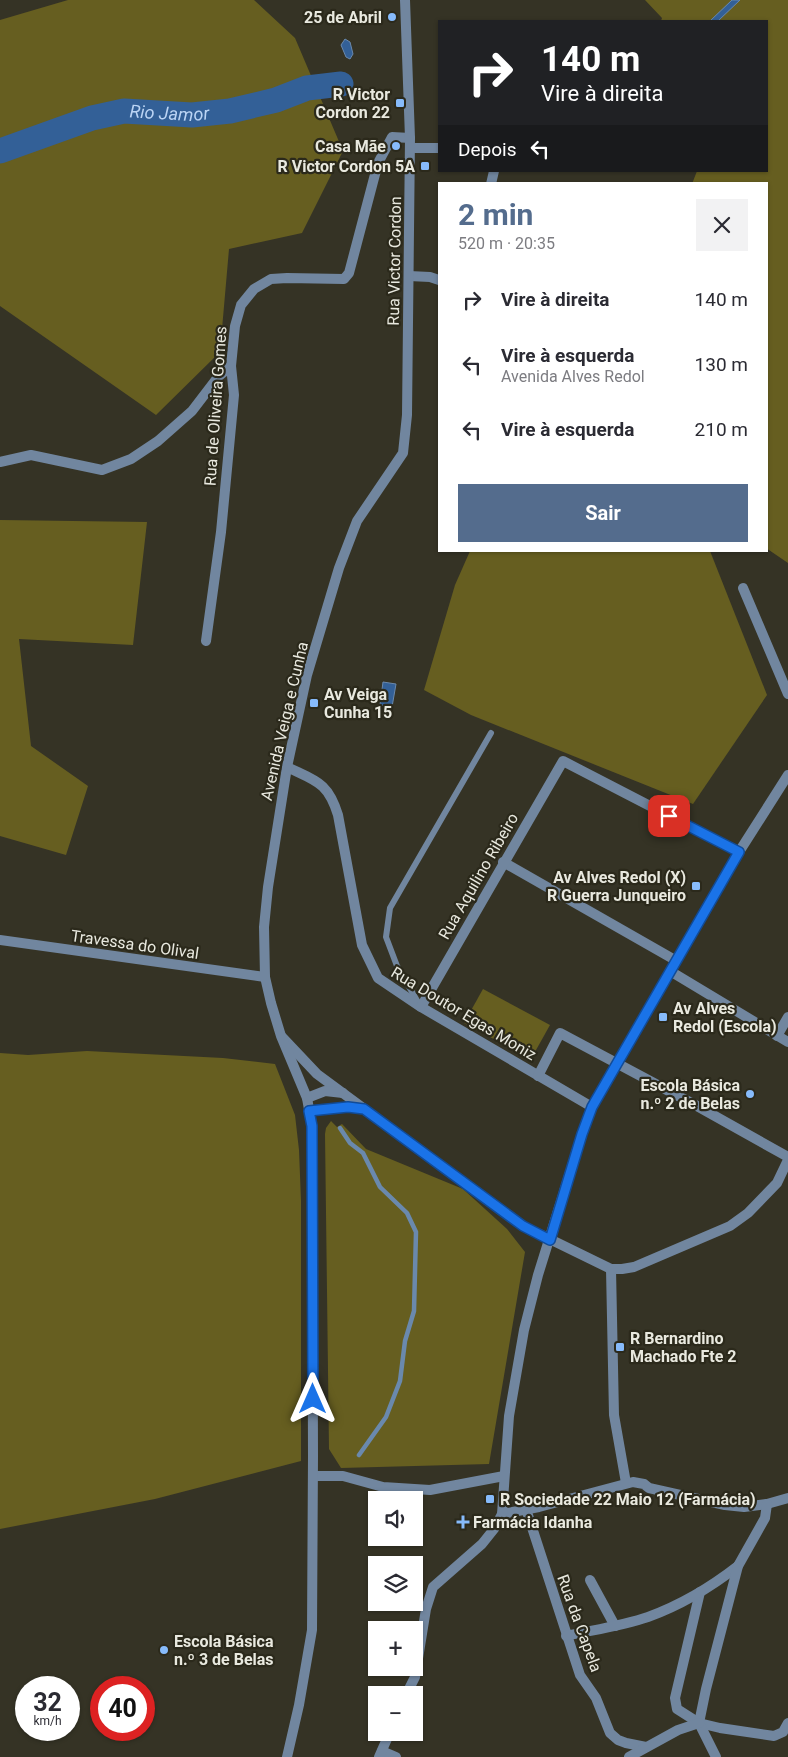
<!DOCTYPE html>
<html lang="pt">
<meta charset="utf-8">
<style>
:root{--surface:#fff;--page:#f2f2f3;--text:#2b2b33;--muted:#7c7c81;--accent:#546c8d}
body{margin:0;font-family:Roboto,sans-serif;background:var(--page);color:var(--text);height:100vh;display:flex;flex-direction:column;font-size:19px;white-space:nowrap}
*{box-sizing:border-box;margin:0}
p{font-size:16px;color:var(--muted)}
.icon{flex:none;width:28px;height:28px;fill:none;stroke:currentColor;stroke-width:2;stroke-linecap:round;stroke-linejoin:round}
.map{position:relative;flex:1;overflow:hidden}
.side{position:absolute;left:438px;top:182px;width:330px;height:370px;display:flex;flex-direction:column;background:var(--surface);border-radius:0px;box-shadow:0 1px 4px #0004}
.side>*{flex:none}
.guide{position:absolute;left:438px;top:20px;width:330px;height:152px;border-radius:0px;box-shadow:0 1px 4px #0004;background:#202124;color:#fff;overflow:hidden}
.tools{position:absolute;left:368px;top:1491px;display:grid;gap:10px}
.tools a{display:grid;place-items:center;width:55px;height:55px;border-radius:0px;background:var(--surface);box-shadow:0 1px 4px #0004;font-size:25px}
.speed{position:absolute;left:15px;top:1676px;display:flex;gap:10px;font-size:25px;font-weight:700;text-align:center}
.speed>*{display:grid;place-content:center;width:65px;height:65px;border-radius:50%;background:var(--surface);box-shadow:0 1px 4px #0004;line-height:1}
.speed small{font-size:12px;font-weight:400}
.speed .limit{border:8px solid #d22;background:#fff;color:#111}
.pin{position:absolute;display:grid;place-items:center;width:42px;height:42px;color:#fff;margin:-21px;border-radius:10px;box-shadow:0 2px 8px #0006}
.me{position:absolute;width:55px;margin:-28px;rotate:0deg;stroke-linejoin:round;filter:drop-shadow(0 0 4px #0008)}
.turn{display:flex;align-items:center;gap:18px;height:105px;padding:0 20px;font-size:22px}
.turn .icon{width:65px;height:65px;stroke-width:2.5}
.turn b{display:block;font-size:35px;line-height:42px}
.then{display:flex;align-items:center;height:48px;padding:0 20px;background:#0003;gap:10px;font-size:19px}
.round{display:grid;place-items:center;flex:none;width:52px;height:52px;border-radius:0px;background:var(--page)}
.summary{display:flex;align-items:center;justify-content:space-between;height:85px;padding:0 20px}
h1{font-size:30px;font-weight:700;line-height:38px;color:var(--accent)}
.primary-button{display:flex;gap:10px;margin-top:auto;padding:10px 20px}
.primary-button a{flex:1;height:58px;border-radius:0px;background:var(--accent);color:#fff;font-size:20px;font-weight:700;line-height:58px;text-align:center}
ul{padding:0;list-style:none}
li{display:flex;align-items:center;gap:15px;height:65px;padding:0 20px}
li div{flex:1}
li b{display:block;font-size:19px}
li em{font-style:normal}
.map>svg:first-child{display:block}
.green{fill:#665e20}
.water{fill:#336097;stroke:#6a89ad}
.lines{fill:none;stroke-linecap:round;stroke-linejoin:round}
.stream{stroke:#6a89ad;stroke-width:4.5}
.river{stroke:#336097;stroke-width:25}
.service{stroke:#71869f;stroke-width:6}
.minor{stroke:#71869f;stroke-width:10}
.tertiary{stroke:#71869f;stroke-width:10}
.route-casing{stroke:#114b97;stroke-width:12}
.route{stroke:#1a73e8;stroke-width:9}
.poi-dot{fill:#87bbfb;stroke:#2b291b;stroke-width:2}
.labels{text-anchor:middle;stroke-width:4.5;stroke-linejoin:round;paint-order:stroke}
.poi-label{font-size:16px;font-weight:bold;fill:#e9e9df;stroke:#2b291b;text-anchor:end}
.street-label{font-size:16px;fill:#e9e9df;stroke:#2b291b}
.water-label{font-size:18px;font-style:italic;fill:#bbd4f4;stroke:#2b291b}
</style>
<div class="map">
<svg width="788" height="1757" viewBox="0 0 788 1757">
<rect width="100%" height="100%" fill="#353325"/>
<g class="green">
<polygon points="68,0 254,0 295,38 343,151 302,233 229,249 220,352 156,415 0,306 0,20"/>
<polygon points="645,0 788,0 788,563 766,548 766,184 692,184 697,171 766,171 766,21 661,21 662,18"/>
<polygon points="0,520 147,522 133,645 19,639 31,746 88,786 66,855 0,836"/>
<polygon points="470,551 710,551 767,695 693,804 471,715 424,690 455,585"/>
<polygon points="483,989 550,1025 531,1059 464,1023"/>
<polygon points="87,1051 223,1058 275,1064 295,1115 299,1150 301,1201 301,1461 155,1499 0,1529 0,1053 28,1055"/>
<polygon points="331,1121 337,1127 342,1124 366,1149 463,1189 507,1229 525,1252 489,1464 341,1468 329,1449 325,1134 326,1128"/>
</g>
<g class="water">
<polygon points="732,0 740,0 718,21 710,21"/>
<polygon points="345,39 350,42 353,54 350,59 346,57 341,45"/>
<polygon points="383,682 396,684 392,707 380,705"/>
</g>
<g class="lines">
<polyline class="stream" points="340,1128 350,1143 363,1153 380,1187 407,1213 416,1232 414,1311 405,1341 400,1381 386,1417 359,1455"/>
<path class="river" id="s1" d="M0,151L92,118L124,111L192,115L230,111L276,100L307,88L341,84"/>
<polyline class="service" points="419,1004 397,966 386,937 390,908 491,733"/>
<g class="minor">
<polyline points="410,148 439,148"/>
<polyline points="491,184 494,171"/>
<polyline points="409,276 430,277 439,280"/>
<polyline points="0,462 31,455 102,470 131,459 158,441 192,411 218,377 231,366"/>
<polyline points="743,588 788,694"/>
<polyline points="206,641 221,532 234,395 231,366 235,326 241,305 254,289 271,279 287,278 344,279 349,273 378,163 392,137 410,138"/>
<path d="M287,767C316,781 328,782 338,815L362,945L378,978L421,1007L592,1107"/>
<polyline points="503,862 675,960"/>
<polyline points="0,940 265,977"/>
<polyline points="670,971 788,1042"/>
<polyline points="421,1007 563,761 739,852"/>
<polyline points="777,1036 788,1017"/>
<polyline points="282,1037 317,1074 523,1226 611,1269 622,1269 634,1267 730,1226 748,1213 777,1183 788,1160"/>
<polyline points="538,1076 560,1033 697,1106 788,1157"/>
<polyline points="307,1098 325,1091 343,1093"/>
<polyline points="309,1111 348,1107 363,1109"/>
<polyline points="611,1269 614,1415 626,1483"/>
<polyline points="313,1476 343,1476 383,1487 430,1490 504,1476"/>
<polyline points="526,1509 580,1675 596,1698 610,1733 618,1740 626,1743 646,1747"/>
<polyline points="502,1514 539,1507 633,1482 644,1484 649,1488 725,1505 744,1507 767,1504 788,1498"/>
<polyline points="590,1580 615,1626"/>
<polyline points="700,1592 675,1698 677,1709 699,1723 720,1728 774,1736 783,1732 788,1723"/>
<path d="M566,1636C593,1630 622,1626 648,1617C681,1605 711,1587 738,1566"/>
<polyline points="406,1695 415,1677 426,1609 433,1587 482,1544 494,1529 502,1514 509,1416 524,1330 538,1275 582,1134 592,1107 739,852 788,775"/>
<polyline points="699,1723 706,1689 738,1566 765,1518 767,1504"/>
<polyline points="699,1723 716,1757"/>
<polyline points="382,1751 396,1757"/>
<polyline points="379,1757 390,1732"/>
<polyline points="629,1757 678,1730 699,1723"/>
</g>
<polyline class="tertiary" points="287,1757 299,1705 312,1630 313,1456 312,1126 307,1098 281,1036 271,1003 265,977 264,927 268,887 287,767 307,675 339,568 357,521 403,453 407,415 410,138 405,0"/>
</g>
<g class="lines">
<g class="route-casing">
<polyline id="route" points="313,1399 312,1126 309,1111 348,1107 364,1109 523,1226 550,1240 582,1134 592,1107 739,852 669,816"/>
</g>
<use href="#route" class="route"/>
</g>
<g class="poi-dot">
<circle cx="392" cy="17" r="5"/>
<rect x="395" y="98" width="10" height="10" rx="2.5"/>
<circle cx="396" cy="146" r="5"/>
<rect x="420" y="161" width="10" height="10" rx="2.5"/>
<rect x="309" y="698" width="10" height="10" rx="2.5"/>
<rect x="691" y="881" width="10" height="10" rx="2.5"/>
<rect x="658" y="1012" width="10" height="10" rx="2.5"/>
<circle cx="750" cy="1094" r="5"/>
<rect x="615" y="1342" width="10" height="10" rx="2.5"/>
<rect x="485" y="1494" width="10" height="10" rx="2.5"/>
<path d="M460.5 1514.5h5v5h5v5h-5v5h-5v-5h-5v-5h5z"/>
<circle cx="164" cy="1650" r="5"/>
</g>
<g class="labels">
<g class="poi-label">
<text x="382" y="23">25 de Abril</text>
<text x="390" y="100">R Victor<tspan x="390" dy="18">Cordon 22</tspan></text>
<text x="386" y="152">Casa Mãe</text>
<text x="415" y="172">R Victor Cordon 5A</text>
<text x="324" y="700" text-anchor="start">Av Veiga<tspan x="324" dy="18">Cunha 15</tspan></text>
<text x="686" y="883">Av Alves Redol (X)<tspan x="686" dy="18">R Guerra Junqueiro</tspan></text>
<text x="673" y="1014" text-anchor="start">Av Alves<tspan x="673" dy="18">Redol (Escola)</tspan></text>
<text x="740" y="1091">Escola Básica<tspan x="740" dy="18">n.º 2 de Belas</tspan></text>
<text x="630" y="1344" text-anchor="start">R Bernardino<tspan x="630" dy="18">Machado Fte 2</tspan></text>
<text x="500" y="1505" text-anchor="start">R Sociedade 22 Maio 12 (Farmácia)</text>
<text x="473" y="1528" text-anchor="start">Farmácia Idanha</text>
<text x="174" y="1647" text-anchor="start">Escola Básica<tspan x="174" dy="18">n.º 3 de Belas</tspan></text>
</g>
<g class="street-label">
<text transform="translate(394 261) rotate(-89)" y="6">Rua Victor Cordon</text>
<text transform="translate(215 406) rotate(-86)" y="6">Rua de Oliveira Gomes</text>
<text transform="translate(284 721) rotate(-77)" y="6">Avenida Veiga e Cunha</text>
<text transform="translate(478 876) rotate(-60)" y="6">Rua Aquilino Ribeiro</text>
<text transform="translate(135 944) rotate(8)" y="6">Travessa do Olival</text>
<text transform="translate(464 1013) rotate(31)" y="6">Rua Doutor Egas Moniz</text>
<text transform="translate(580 1623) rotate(70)" y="6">Rua da Capela</text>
</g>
<g class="water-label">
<text dy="6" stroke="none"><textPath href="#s1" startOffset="176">Rio Jamor</textPath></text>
</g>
</g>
</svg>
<div class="tools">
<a><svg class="icon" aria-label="sound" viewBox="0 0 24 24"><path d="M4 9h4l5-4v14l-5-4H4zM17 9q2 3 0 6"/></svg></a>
<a><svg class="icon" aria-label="layers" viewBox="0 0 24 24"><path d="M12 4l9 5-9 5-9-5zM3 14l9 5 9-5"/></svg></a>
<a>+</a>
<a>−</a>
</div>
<div class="speed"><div>32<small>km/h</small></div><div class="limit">40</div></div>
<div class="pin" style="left:669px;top:816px;background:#d93025"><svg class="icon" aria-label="arrive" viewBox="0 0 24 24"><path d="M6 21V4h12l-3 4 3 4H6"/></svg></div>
<svg class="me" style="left:313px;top:1399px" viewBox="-20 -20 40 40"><path d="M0-17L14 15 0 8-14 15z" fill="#1a73e8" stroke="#fff" stroke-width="4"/></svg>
<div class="guide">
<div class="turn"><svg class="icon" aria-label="right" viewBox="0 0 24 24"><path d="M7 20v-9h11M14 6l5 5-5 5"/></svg><div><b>140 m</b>Vire à direita</div></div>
<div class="then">Depois<svg class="icon" aria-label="left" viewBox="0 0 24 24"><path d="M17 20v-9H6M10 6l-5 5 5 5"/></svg></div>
</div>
<section class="side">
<div class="summary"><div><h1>2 min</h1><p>520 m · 20:35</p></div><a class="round"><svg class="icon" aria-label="close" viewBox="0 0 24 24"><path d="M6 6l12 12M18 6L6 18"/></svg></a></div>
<ul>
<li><svg class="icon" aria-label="right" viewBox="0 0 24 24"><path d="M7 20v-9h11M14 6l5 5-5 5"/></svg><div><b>Vire à direita</b></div><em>140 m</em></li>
<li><svg class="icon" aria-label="left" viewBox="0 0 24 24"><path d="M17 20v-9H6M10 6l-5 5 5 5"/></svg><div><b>Vire à esquerda</b><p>Avenida Alves Redol</p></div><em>130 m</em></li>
<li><svg class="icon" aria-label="left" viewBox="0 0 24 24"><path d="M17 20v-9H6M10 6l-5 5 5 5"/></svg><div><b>Vire à esquerda</b></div><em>210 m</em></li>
</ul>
<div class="primary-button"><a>Sair</a></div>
</section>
</div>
